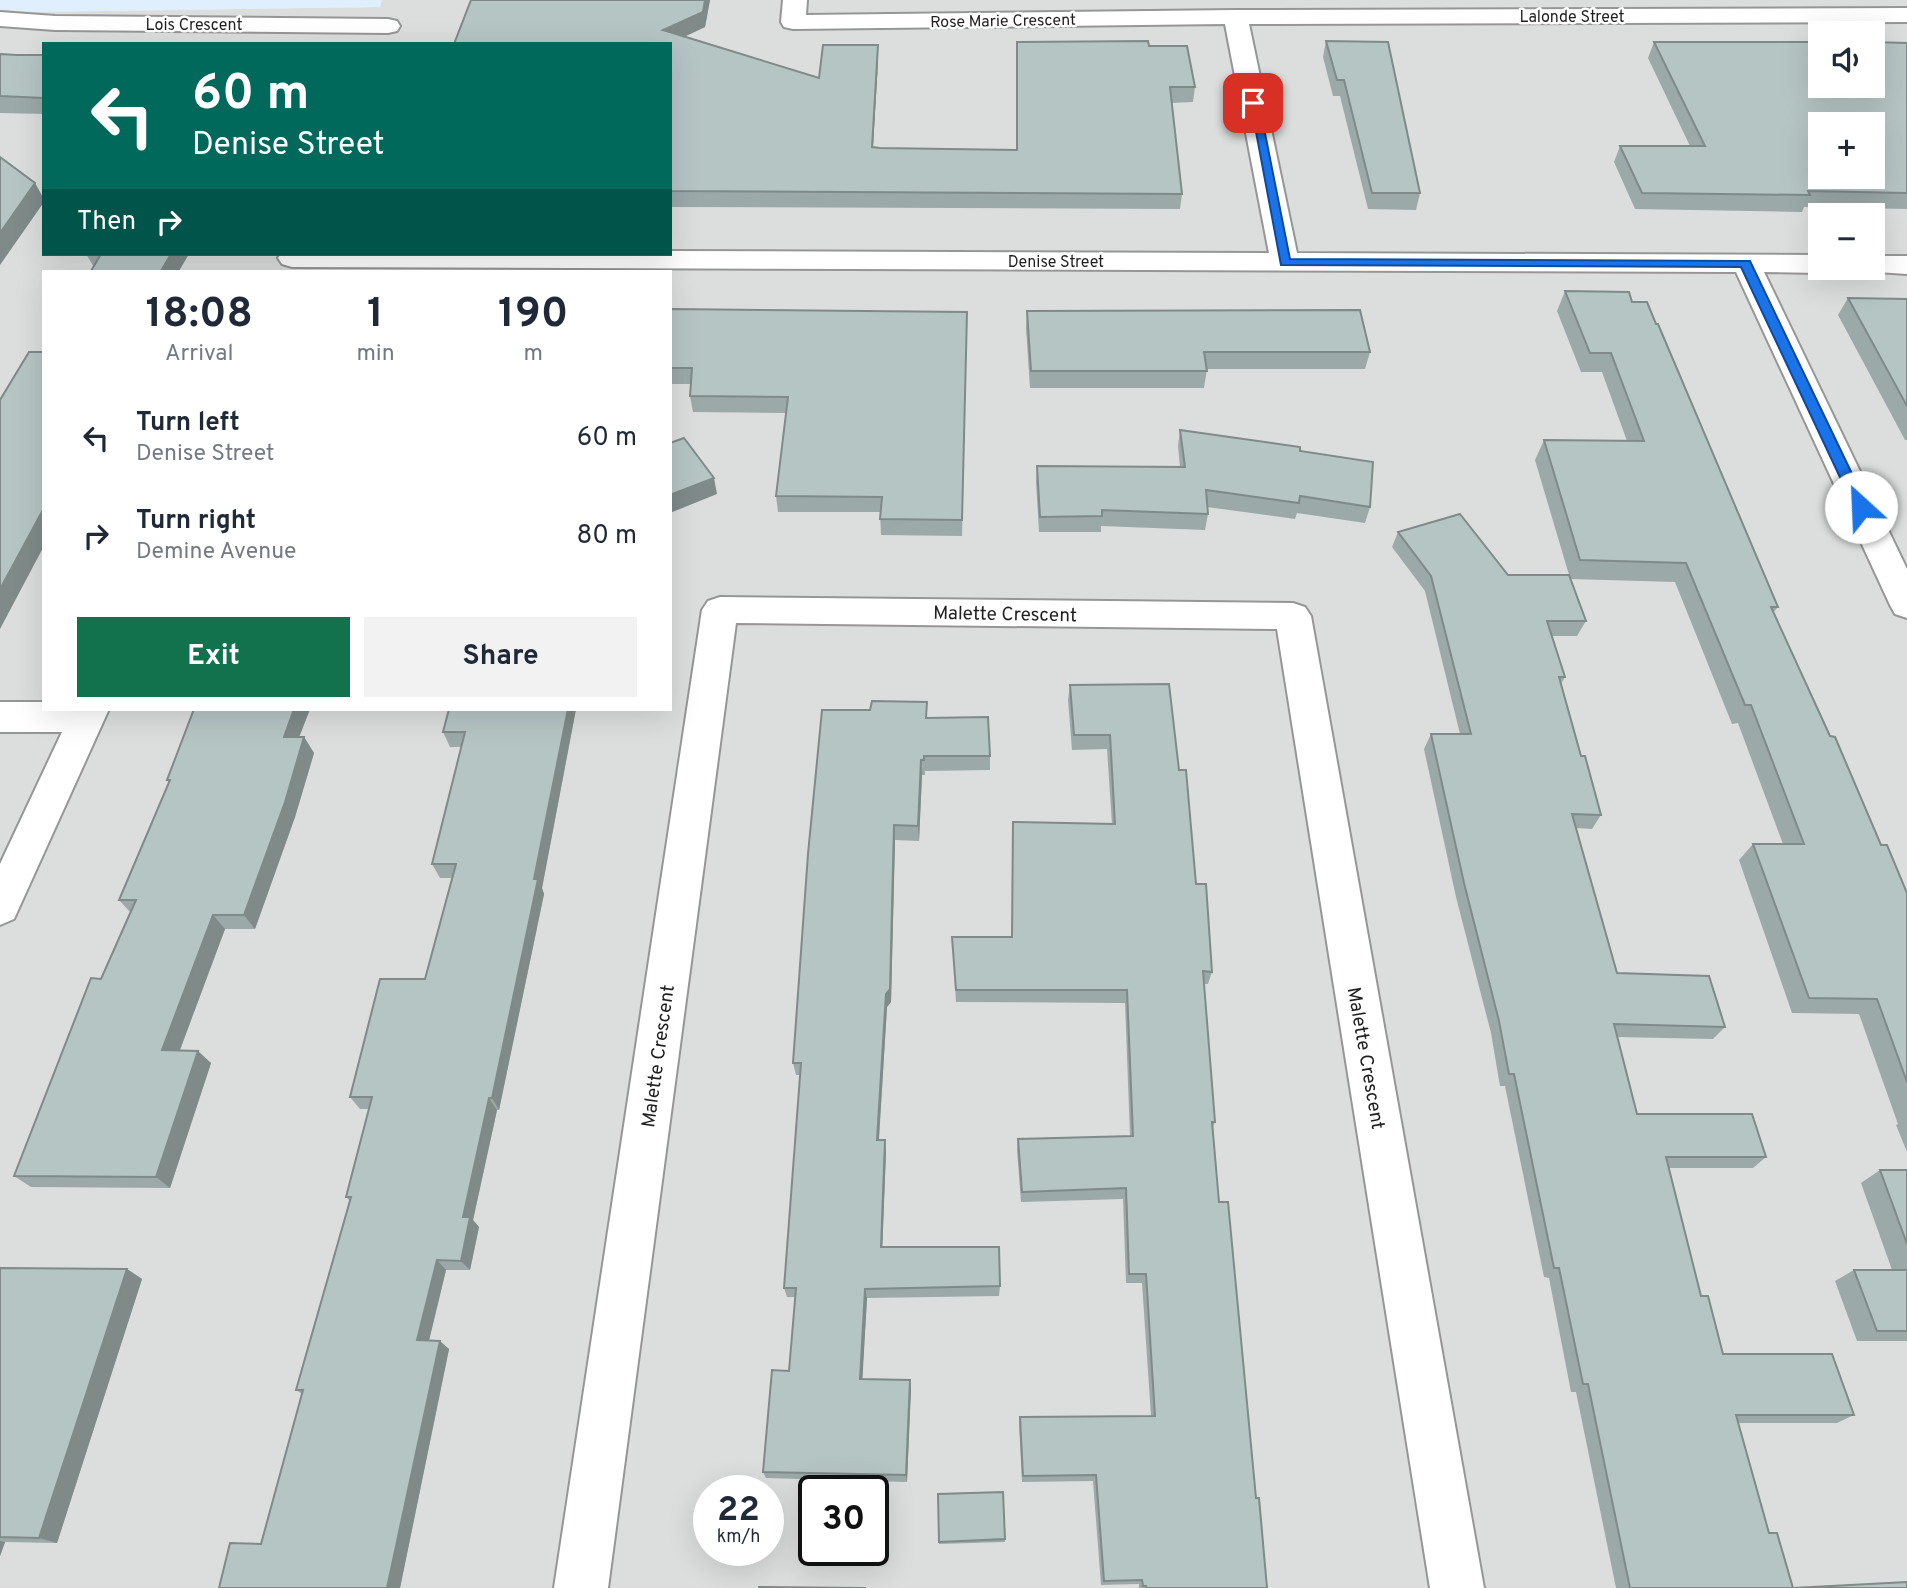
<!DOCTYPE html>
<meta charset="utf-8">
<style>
:root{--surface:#fff;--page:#f2f2f3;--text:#1f2937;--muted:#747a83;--accent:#12724e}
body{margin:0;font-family:Overpass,sans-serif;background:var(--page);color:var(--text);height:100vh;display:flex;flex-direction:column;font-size:26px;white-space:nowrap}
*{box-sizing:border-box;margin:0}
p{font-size:23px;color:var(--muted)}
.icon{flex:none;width:38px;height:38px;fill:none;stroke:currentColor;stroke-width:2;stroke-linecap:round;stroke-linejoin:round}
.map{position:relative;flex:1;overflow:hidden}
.details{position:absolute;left:42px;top:270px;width:630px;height:441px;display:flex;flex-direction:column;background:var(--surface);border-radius:0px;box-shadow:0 7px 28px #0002}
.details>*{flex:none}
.top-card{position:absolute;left:42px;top:42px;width:630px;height:214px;border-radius:0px;box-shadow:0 7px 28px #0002;background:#00695c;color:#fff;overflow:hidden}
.controls{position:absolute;left:1808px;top:21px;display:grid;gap:14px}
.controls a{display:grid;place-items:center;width:77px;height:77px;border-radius:0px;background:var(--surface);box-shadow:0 7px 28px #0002;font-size:35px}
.speed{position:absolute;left:693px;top:1475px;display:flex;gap:14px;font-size:35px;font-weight:700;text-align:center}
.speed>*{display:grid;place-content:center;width:91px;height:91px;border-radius:50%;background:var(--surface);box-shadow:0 7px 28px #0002;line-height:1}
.speed small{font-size:18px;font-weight:400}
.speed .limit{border:4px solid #111;border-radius:10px;background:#fff;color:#111}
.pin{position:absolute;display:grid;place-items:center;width:60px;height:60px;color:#fff;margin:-30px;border-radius:14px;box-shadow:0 4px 10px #0006}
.me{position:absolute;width:77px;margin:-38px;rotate:335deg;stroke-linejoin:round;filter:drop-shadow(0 0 5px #0008)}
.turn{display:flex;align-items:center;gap:24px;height:147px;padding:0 35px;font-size:32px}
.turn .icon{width:91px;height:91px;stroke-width:2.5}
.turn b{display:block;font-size:49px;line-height:60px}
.then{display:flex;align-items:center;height:66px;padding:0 35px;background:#0003;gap:14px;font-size:26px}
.eta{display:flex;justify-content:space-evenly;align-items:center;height:119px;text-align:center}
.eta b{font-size:42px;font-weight:700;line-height:49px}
.action{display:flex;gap:14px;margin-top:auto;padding:14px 35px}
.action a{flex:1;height:80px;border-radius:0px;background:var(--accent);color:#fff;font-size:28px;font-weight:700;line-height:80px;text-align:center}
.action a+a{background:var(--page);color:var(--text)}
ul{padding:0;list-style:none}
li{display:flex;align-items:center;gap:21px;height:98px;padding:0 35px}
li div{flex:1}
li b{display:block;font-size:26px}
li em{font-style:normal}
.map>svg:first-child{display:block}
.residential{fill:#dcdedd;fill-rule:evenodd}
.education{fill:#e0effe}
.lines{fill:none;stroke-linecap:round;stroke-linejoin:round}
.minor-casing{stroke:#969696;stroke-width:4}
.minor{fill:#fff;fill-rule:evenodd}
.wall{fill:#9ca9a9}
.shaded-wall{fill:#7f8a89}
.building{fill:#b5c5c4;stroke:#7f8a89;stroke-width:2;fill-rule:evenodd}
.route{fill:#1a73e8;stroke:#114b97;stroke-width:2}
.labels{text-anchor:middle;stroke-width:5;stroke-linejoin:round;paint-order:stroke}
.far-street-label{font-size:16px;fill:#1f1f1f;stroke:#fff}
.street-label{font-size:19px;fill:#1f1f1f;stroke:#fff}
</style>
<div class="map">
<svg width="1907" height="1588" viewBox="0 0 1907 1588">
<rect width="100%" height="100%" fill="#e6eef0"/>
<path class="residential" d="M382,0H1907V1588H0V10L35,12L380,7ZM1820,33H1872V86H1820ZM44,44H670V254H44ZM1820,124H1872V177H1820ZM1820,215H1872V268H1820ZM44,271H670V709H44ZM709,1491H768V1550H709ZM814,1491H873V1550H814Z"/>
<polygon class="education" points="0,0 382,0 380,7 35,12 0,9"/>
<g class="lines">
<g class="minor-casing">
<g id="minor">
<polygon points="783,0 807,0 806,15 1236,10 1907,8 1907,22 1249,24 1297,253 1820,255 1820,268 1832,268 1830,270 1820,273 1764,272 1907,569 1907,618 1895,614 1890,605 1736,272 292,267 282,264 278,258 281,254 670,254 670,251 1269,253 1225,24 793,29 784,27 781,22"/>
<polygon points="0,12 55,16 388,19 397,21 400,26 397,31 388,33 55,30 0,26"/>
<polygon points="1872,256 1907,256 1907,274 1862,271 1860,268 1872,268"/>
<polygon points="720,597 1293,603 1305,607 1311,616 1484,1588 1430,1588 1277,629 736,623 608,1588 554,1588 702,610 708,601"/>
<polygon points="0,702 44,702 44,709 109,709 14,919 0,925 0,864 62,732 0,732"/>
</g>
</g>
<use href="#minor" class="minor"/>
</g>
<g class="wall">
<polygon points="471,0 710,0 705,27 685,36 819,78 878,45 878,61 873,147 880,148 1016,150 1149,46 1195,87 1193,102 1171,103 1182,194 1180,209 670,207 670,44"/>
<polygon points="1326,41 1420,193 1416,210 1368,209 1340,96 1333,96 1323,57"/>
<polygon points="1654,42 1907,43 1907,209 1804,207 1802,212 1635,209 1614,162 1620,146 1690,146 1648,58"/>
<polygon points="0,54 17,55 44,55 44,114 0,113"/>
<polygon points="86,254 189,254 94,267"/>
<polygon points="1565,291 1632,302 1778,607 1773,613 1881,845 1907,893 1907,1152 1896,1125 1898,1124 1859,1014 1792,1013 1739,860 1753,844 1783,844 1738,723 1732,724 1675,582 1571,579 1586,621 1577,636 1552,636 1565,677 1561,684 1581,756 1601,815 1592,829 1576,828 1617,973 1725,1027 1713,1039 1617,1037 1637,1114 1766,1157 1753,1168 1669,1168 1701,1296 1723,1354 1854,1415 1837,1423 1738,1423 1769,1533 1793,1588 1907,1588 1616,1588 1576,1392 1571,1392 1549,1278 1544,1277 1505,1086 1500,1086 1491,1033 1456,897 1424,749 1431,734 1460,734 1425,591 1392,547 1398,532 1508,575 1569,575 1535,460 1544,440 1627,441 1602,372 1581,372 1557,311"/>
<polygon points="1848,298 1907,299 1907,440 1905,440 1838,315"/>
<polygon points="670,309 967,312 962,536 881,535 880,512 778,512 776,496 786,413 693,412 690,396 691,384 670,384"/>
<polygon points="1027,311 1370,352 1365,369 1207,369 1204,388 1030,388 1026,328"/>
<polygon points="1180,430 1300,451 1370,507 1365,523 1297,513 1295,519 1207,507 1208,514 1205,530 1101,526 1101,532 1039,532 1036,482 1037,466 1180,467 1178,446"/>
<polygon points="1070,685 1179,770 1196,884 1212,972 1208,984 1204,984 1215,1122 1213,1127 1219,1202 1267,1588 1139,1588 1139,1584 1101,1585 1093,1481 1022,1482 1019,1424 1020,1417 1151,1416 1142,1283 1126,1283 1123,1199 1021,1202 1017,1150 1018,1139 1130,1136 1125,1003 956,1002 952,937 1012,937 1013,822 1112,824 1107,749 1072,750 1068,700"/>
<polygon points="310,709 299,737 304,737 314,753 295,817 255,929 225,929 180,1050 211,1063 170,1188 31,1187 14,1176 130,912 119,900 169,782 167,780"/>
<polygon points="576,709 542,888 544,894 499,1110 497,1110 473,1220 479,1227 470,1270 446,1270 429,1340 449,1349 400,1588 219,1588 261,1544 302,1394 296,1390 350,1201 346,1197 369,1109 360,1109 350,1097 425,979 452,878 440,878 432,864 461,747 450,747 443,732"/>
<polygon points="927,718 990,756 990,770 925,771 925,775 922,775 919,841 895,840 891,1002 887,1007 879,1140 886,1152 882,1247 1000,1286 999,1296 867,1298 862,1379 911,1388 907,1482 766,1478 763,1472 789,1371 795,1297 787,1297 784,1288 800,1075 796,1075 793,1063"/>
<polygon points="1880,1170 1907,1170 1907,1341 1857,1341 1835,1281 1854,1270 1892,1270 1861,1183"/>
<polygon points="0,1268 127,1269 142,1279 57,1543 5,1542 0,1556"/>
<polygon points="938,1494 1005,1539 1005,1542 939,1544"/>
</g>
<g class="shaded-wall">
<polygon points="705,0 710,0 705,27 669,44 663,30"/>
<polygon points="878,45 878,61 872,162 872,147"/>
<polygon points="35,183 44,199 44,202 0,265 0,233"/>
<polygon points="171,254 189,254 179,271 161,271"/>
<polygon points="714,478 717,494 670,513 670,495"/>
<polygon points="44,508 44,546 0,629 0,589"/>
<polygon points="294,709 310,709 293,753 284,737"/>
<polygon points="568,709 576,709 542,888 544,894 499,1110 492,1098"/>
<polygon points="304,737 314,753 295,817 255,929 244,915"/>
<polygon points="921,760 922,775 919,841 918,826"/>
<polygon points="894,825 895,840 891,1002 887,1007 878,1152 877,1140"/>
<polygon points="213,915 225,929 175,1063 162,1050"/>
<polygon points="198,1051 211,1063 170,1188 156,1177"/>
<polygon points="489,1098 497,1110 473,1220 479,1227 470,1270 461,1261 463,1217"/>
<polygon points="885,1140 886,1152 882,1257 881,1247"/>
<polygon points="437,1260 446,1270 427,1349 417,1340"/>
<polygon points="127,1269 142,1279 57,1543 39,1538"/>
<polygon points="865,1289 867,1298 862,1387 860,1379"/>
<polygon points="440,1341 449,1349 400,1588 387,1588"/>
<polygon points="910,1380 911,1388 907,1482 906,1475"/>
<polygon points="0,1541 5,1542 0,1556"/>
</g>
<g class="building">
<polygon points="471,0 705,0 703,12 663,30 819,78 823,45 878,45 872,147 880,148 1017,150 1017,42 1148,41 1149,46 1187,46 1195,87 1170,87 1182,194 670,191 670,44 454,44"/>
<polygon points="1326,41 1388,42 1420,193 1372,193 1344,80 1337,80"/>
<path d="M1654,42H1820V86H1872V42L1907,43V193L1808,191L1810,195L1642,193L1620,146H1705ZM1820,124H1872V177H1820Z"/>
<polygon points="0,54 17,55 44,55 44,98 0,96"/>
<polygon points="0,157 35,183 0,233"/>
<polygon points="101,254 171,254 161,271 91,271"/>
<polygon points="1565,291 1629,292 1632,302 1647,302 1656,324 1658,324 1778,607 1771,607 1830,736 1835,737 1881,845 1887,845 1907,893 1907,1082 1877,999 1809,998 1753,844 1804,844 1751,705 1745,705 1686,563 1580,560 1544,440 1644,441 1611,353 1590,353"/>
<polygon points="1848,298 1907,299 1907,406"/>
<polygon points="670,309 967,312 962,520 880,519 882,497 776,496 788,397 690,396 692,368 670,368"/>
<polygon points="1360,310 1370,352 1204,352 1207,371 1031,371 1027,311"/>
<polygon points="29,352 44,352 44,508 0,589 0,400"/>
<polygon points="1180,430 1300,447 1300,451 1373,462 1370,507 1300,496 1299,503 1206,490 1208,514 1102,510 1102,516 1040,517 1037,466 1185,467"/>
<polygon points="684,438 714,478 670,495 670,443"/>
<polygon points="1460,514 1508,575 1569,575 1586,621 1547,621 1565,677 1559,677 1581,756 1585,756 1601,815 1572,814 1617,973 1709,976 1725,1027 1614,1024 1637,1114 1752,1114 1766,1157 1666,1157 1701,1296 1708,1296 1723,1354 1832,1354 1854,1415 1736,1415 1769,1533 1777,1533 1793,1588 1907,1582 1907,1588 1630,1588 1588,1384 1583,1384 1559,1268 1554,1268 1514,1074 1509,1074 1499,1021 1464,883 1431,734 1471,734 1431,576 1398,532"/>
<polygon points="1169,684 1179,770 1186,770 1196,884 1206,884 1212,972 1203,971 1215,1122 1212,1122 1219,1202 1228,1202 1256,1498 1259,1498 1267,1588 1147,1588 1146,1586 1143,1586 1142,1580 1104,1581 1096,1475 1023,1476 1020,1417 1155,1416 1146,1274 1129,1274 1126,1188 1022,1192 1018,1139 1133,1136 1127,990 956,990 952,937 1012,937 1013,822 1115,824 1110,735 1074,735 1070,685"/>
<polygon points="872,701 927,702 926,718 988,717 990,756 924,756 924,760 921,760 918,826 894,825 890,989 886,994 877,1140 885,1140 881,1247 999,1247 1000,1286 865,1289 860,1379 910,1380 906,1475 763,1472 772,1370 789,1371 796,1288 784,1288 801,1063 793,1063 808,854 822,710 870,710"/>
<polygon points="194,709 294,709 284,737 304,737 285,802 244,915 213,915 162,1050 198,1051 156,1177 14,1176 91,978 101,979 136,900 119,900 170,780 167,780"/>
<polygon points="449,709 568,709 534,879 538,879 492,1098 489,1098 463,1217 470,1217 461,1261 437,1260 417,1340 440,1341 387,1588 219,1588 230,1543 261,1544 303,1390 296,1390 351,1197 346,1197 372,1097 350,1097 380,979 425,979 456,864 432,864 465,732 443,732"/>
<polygon points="1880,1170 1907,1170 1907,1244"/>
<polygon points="0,1268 127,1269 39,1538 0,1537"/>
<polygon points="1854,1270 1907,1270 1907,1331 1877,1331"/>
<polygon points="1003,1492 1005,1539 939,1542 938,1494"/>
<polygon points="759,1587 866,1588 759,1588"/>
</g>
<polygon class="route" points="1250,100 1259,103 1290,259 1750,261 1868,507 1866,511 1856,511 1854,507 1741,267 1281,265"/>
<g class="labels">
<g class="far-street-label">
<text x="1572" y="22">Lalonde Street</text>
<text transform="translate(1003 20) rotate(-1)" y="6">Rose Marie Crescent</text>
<text x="194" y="30">Lois Crescent</text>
<text x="1056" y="267">Denise Street</text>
</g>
<g class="street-label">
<text transform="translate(1005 613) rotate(1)" y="7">Malette Crescent</text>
<text transform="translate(657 1056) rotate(-82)" y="7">Malette Crescent</text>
<text transform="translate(1367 1058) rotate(80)" y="7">Malette Crescent</text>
</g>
</g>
</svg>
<div class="controls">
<a><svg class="icon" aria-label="sound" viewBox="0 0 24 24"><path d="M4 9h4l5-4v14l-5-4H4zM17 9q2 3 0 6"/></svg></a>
<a>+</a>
<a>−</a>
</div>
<div class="speed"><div>22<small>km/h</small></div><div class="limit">30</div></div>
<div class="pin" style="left:1253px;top:103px;background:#d93025"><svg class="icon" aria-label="arrive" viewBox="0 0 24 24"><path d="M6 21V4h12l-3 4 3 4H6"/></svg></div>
<svg class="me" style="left:1861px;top:507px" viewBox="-20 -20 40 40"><circle r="19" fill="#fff"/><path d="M0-13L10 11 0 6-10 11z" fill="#1a73e8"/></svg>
<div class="top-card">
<div class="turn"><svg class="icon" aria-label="left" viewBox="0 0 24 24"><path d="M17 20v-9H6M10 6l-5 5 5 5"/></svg><div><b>60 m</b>Denise Street</div></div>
<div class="then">Then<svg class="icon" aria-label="right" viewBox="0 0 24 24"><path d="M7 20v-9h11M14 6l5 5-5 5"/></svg></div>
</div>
<section class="details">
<div class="eta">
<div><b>18:08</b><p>Arrival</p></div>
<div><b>1</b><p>min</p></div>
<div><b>190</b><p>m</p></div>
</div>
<ul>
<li><svg class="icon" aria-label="left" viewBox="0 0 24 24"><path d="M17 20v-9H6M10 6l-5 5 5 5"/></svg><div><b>Turn left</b><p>Denise Street</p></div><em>60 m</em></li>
<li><svg class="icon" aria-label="right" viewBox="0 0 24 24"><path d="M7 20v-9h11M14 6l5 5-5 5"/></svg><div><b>Turn right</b><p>Demine Avenue</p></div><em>80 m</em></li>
</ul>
<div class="action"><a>Exit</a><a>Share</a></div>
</section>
</div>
